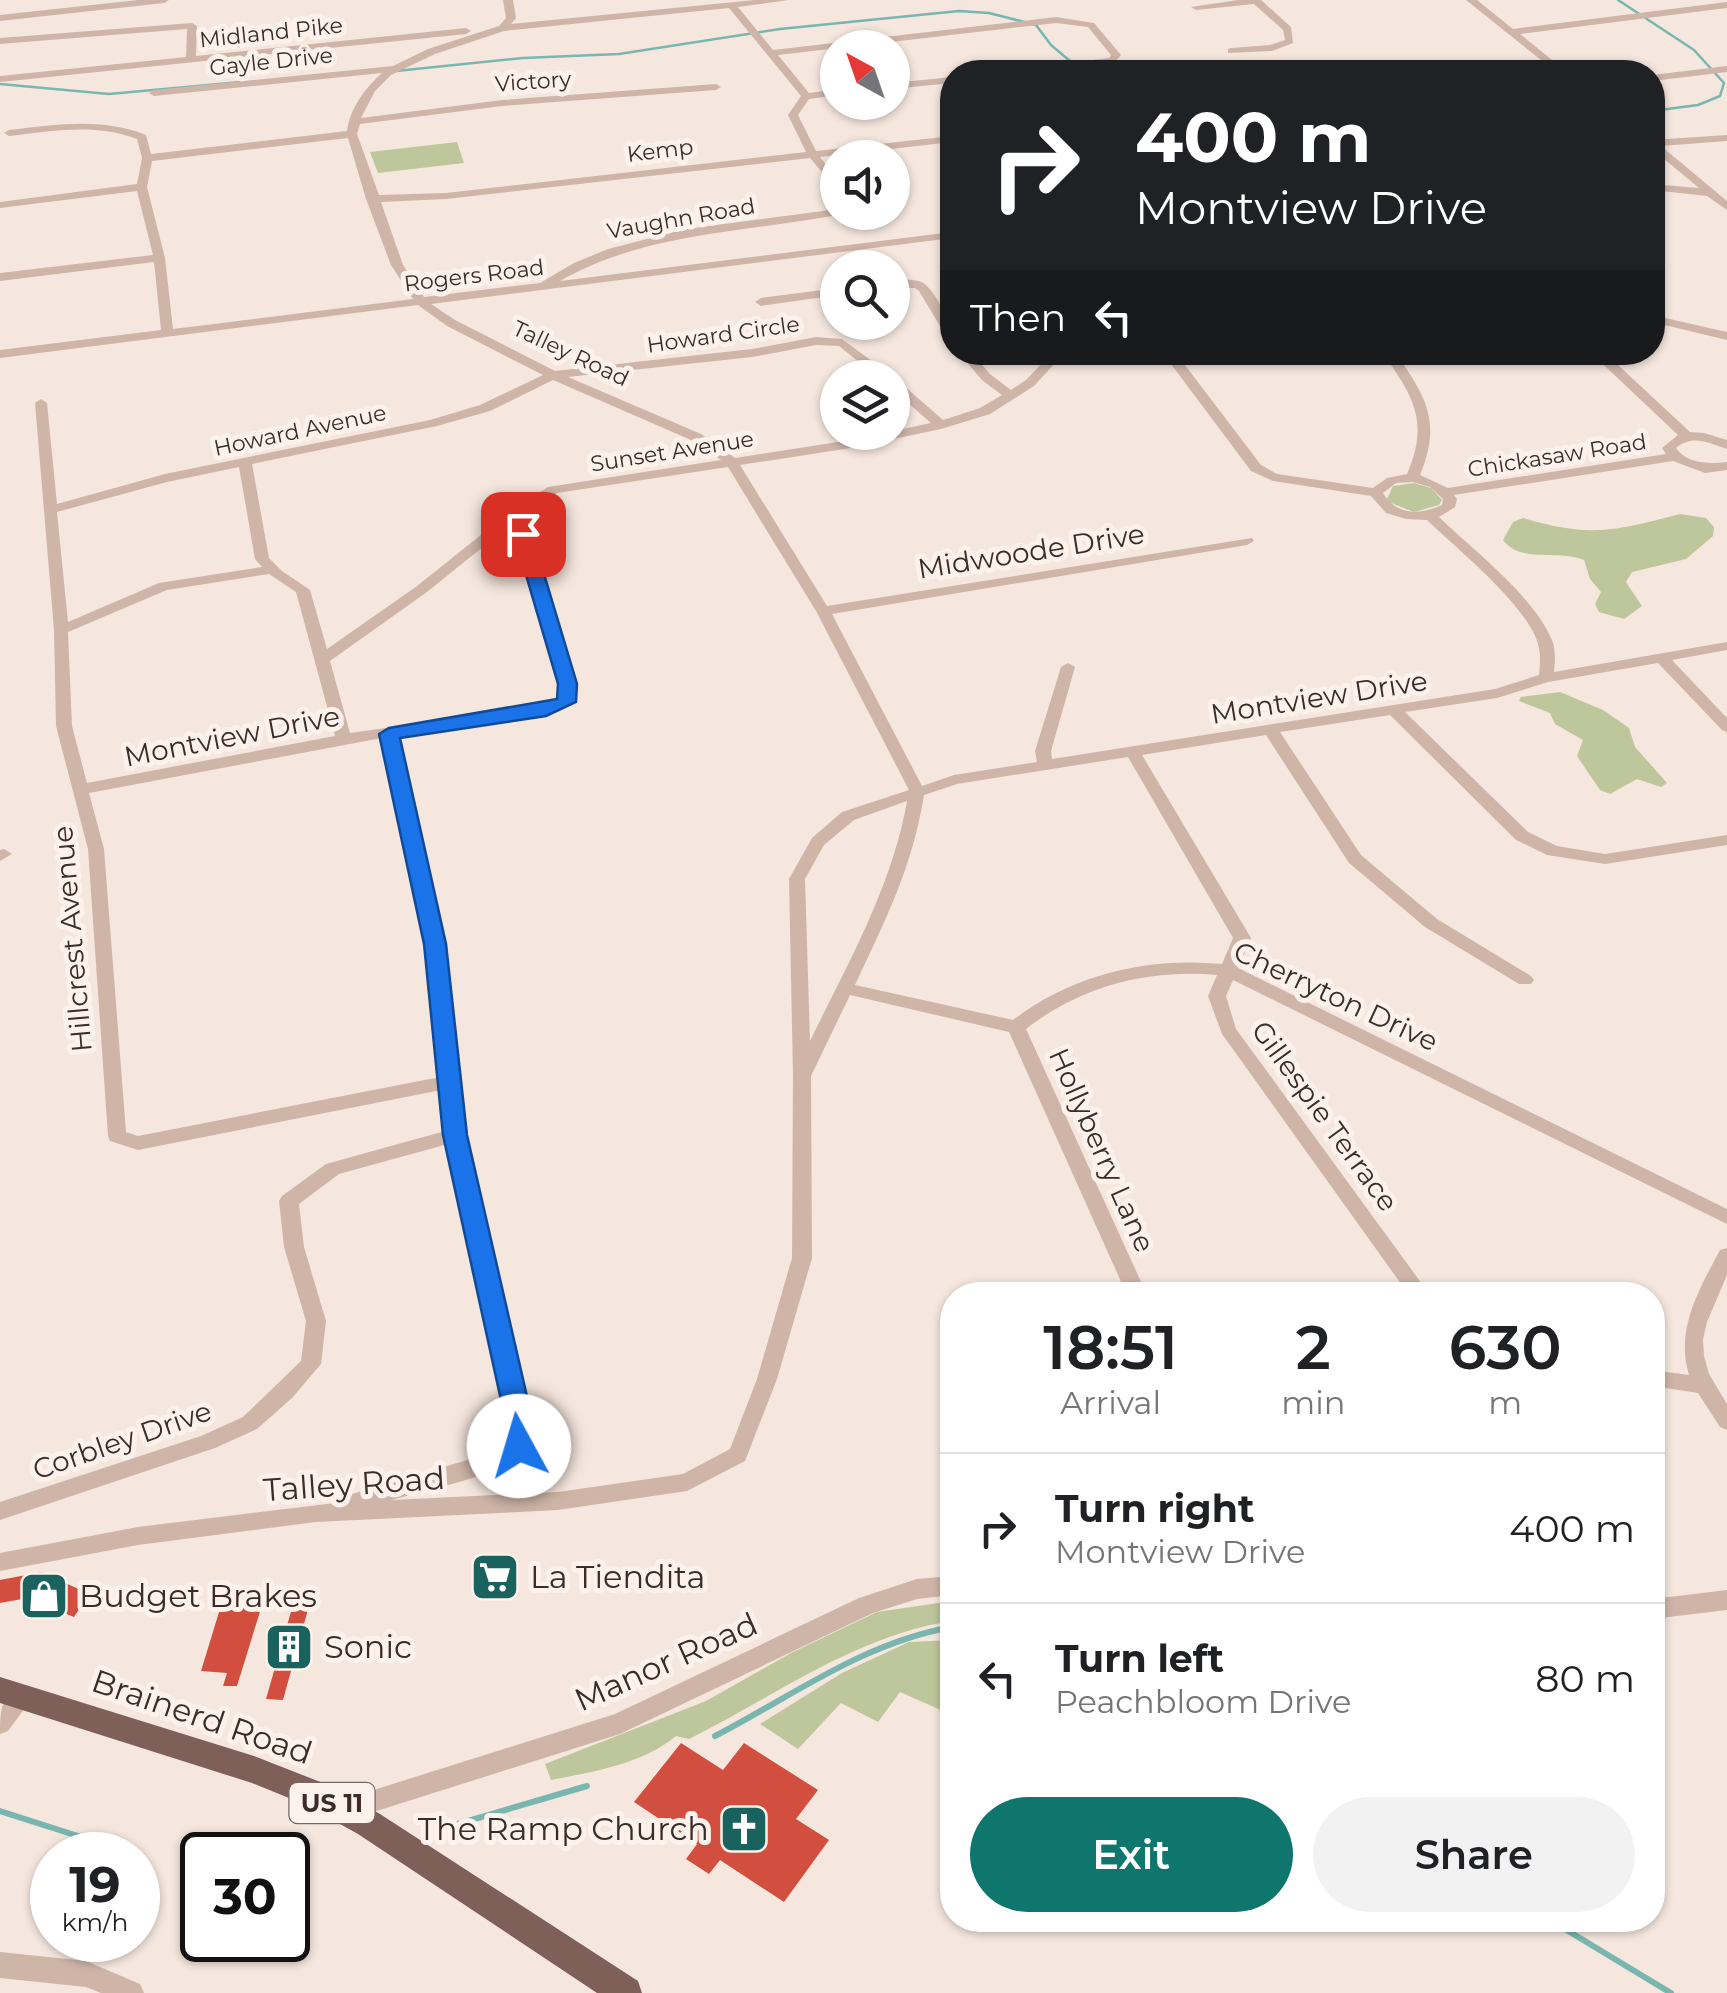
<!DOCTYPE html>
<style>
:root{--surface:#fff;--page:#f2f2f2;--text:#202124;--muted:#757577;--line:#e0e0e0;--accent:#0f766e}
body{margin:0;font-family:Montserrat,sans-serif;background:var(--page);color:var(--text);height:100vh;display:flex;flex-direction:column;font-size:38px;white-space:nowrap}
*{box-sizing:border-box;margin:0}
p{font-size:32px;color:var(--muted)}
.icon{flex:none;width:55px;height:55px;fill:none;stroke:currentColor;stroke-width:2;stroke-linecap:round;stroke-linejoin:round}
.map{position:relative;flex:1;overflow:hidden}
.drawer{position:absolute;left:940px;top:1282px;width:725px;height:650px;display:flex;flex-direction:column;background:var(--surface);border-radius:40px;box-shadow:0 2px 8px #0004}
.drawer>*{flex:none}
.banner{position:absolute;left:940px;top:60px;width:725px;height:305px;border-radius:40px;box-shadow:0 2px 8px #0004;background:#202124;color:#fff;overflow:hidden}
.needle{width:65px;rotate:320deg}
.controls{position:absolute;left:820px;top:30px;display:grid;gap:20px}
.controls a{display:grid;place-items:center;width:90px;height:90px;border-radius:50%;background:var(--surface);box-shadow:0 2px 8px #0004;font-size:50px}
.speed{position:absolute;left:30px;top:1832px;display:flex;gap:20px;font-size:50px;font-weight:700;text-align:center}
.speed>*{display:grid;place-content:center;width:130px;height:130px;border-radius:50%;background:var(--surface);box-shadow:0 2px 8px #0004;line-height:1}
.speed small{font-size:25px;font-weight:400}
.speed .limit{border:5px solid #111;border-radius:15px;background:#fff;color:#111}
.pin{position:absolute;display:grid;place-items:center;width:85px;height:85px;color:#fff;margin:-42px;border-radius:20px;box-shadow:0 5px 15px #0006}
.me{position:absolute;width:110px;margin:-55px;rotate:354deg;stroke-linejoin:round;filter:drop-shadow(0 0 8px #0008)}
.turn{display:flex;align-items:center;gap:35px;height:210px;padding:0 30px;font-size:45px}
.turn .icon{width:130px;height:130px;stroke-width:2.5}
.turn b{display:block;font-size:70px;line-height:85px}
.then{display:flex;align-items:center;height:95px;padding:0 30px;background:#0003;gap:20px;font-size:38px}
.eta{display:flex;justify-content:space-evenly;align-items:center;height:170px;text-align:center}
.eta b{font-size:60px;font-weight:600;line-height:70px}
.action{display:flex;gap:20px;margin-top:auto;padding:20px 30px}
.action a{flex:1;height:115px;border-radius:60px;background:var(--accent);color:#fff;font-size:40px;font-weight:600;line-height:115px;text-align:center}
.action a+a{background:var(--page);color:var(--text)}
ul{padding:0;list-style:none}
li{display:flex;align-items:center;gap:30px;height:150px;padding:0 30px;border-top:2px solid var(--line)}
li div{flex:1}
li b{display:block;font-size:38px}
li em{font-style:normal}
.map>svg:first-child{display:block}
.green{fill:#bec69c}
.lines{fill:none;stroke-linecap:round;stroke-linejoin:round}
.stream-far1{stroke:#7ab6b0;stroke-width:2.5}
.stream{stroke:#7ab6b0;stroke-width:6}
.building{fill:#d24f40}
.minor{fill:#cfb5a8;fill-rule:evenodd}
.major{fill:#7f6059;fill-rule:evenodd}
.route{fill:#1a73e8;stroke:#114b97;stroke-width:2.5}
.labels{text-anchor:middle;stroke-width:10;stroke-linejoin:round;paint-order:stroke}
.far-street-label{font-size:22px;fill:#3b2c29;stroke:#fcf2ec}
.shield{fill:#fcf2ec;stroke:#756764;stroke-width:2.5}
.shield-label{font-size:25px;font-weight:bold;fill:#3b2c29}
.street-label{font-size:28px;fill:#3b2c29;stroke:#fcf2ec}
.near-street-label{font-size:32px;fill:#3b2c29;stroke:#fcf2ec}
.near-poi-label{font-size:32px;fill:#3b2c29;stroke:#fcf2ec;text-anchor:start}
</style>
<div class="map">
<svg width="1727" height="1993" viewBox="0 0 1727 1993">
<rect width="100%" height="100%" fill="#f5e7de"/>
<g class="green">
<polygon points="457,142 464,163 378,173 370,152"/>
<polygon points="1414,483 1431,488 1442,500 1439,505 1414,512 1386,501 1393,486"/>
<path d="M1680,514L1706,518L1714,527L1713,536L1686,559L1632,572L1626,582L1642,606L1624,619L1599,612L1595,604L1601,592L1590,579L1584,560C1558,549 1521,564 1503,540L1513,522L1523,518C1589,538 1615,531 1680,514Z"/>
<polygon points="1560,692 1603,710 1629,728 1635,747 1667,783 1661,787 1637,779 1610,794 1600,790 1577,756 1583,740 1555,724 1550,713 1519,701 1521,697"/>
<path d="M952,1601V1621C857,1635 775,1696 689,1739L676,1736C643,1764 592,1772 551,1780L545,1764L706,1701L791,1653L877,1612Z"/>
<polygon points="952,1640 952,1715 900,1692 878,1722 841,1703 798,1749 760,1724 842,1673 909,1642"/>
</g>
<g class="lines">
<g class="stream-far1">
<polyline points="1618,0 1694,50 1724,83 1720,96 1698,105 1652,111"/>
<polyline points="396,71 523,58 619,54 780,29 959,11 989,13 1036,25 1051,45 1076,66 1091,72"/>
<polyline points="0,84 109,94 241,82"/>
</g>
<g class="stream">
<path d="M715,1736C794,1695 863,1643 952,1627"/>
<polyline points="0,1811 78,1836"/>
<polyline points="451,1826 587,1786"/>
<polyline points="1550,1920 1671,1993"/>
</g>
</g>
<g class="building">
<polygon points="42,1572 89,1594 74,1617 28,1598 0,1603 0,1580"/>
<polygon points="296,1594 312,1595 283,1700 266,1699"/>
<polygon points="223,1599 263,1602 237,1686 223,1686 227,1673 201,1671"/>
<polygon points="681,1743 723,1770 744,1743 818,1790 796,1819 829,1840 784,1902 720,1860 709,1874 686,1859 697,1844 634,1802"/>
</g>
<g class="lines">
<g class="minor">
<polygon points="138,0 169,0 164,3 0,21 0,15"/>
<path d="M503,0H513L516,18L511,24L755,0H789L738,7L773,50L1056,17L1094,23L1121,55L1113,64L1041,72H1015L1020,69L1109,58L1111,55L1088,27L1056,23L778,55L809,93L838,89V95L809,99L798,115L816,151L952,136V142L820,157L838,180V191L810,158L446,199L381,202L403,265L424,297L540,283L574,263L608,249L686,229L838,209V212H843L842,214C745,233 648,231 560,281L952,232V238L431,304L455,320L555,371L752,349L816,337L842,339L896,379L943,420L980,408L1002,395L982,380L958,352H971L990,374L1011,390L1026,380L1045,360V352H1057V361L1034,386L990,414L941,429L851,448L740,465L827,606L1252,538L1254,541L1247,545L832,614L922,786L954,775L1037,762L1035,751L1061,667L1068,663L1075,667L1051,751L1052,759L1495,689L1539,675C1540,665 1541,654 1538,644C1527,605 1457,549 1427,520L1406,519L1386,513L1371,496L1273,481L1251,471L1162,352H1175L1261,465L1277,474L1373,488L1387,478L1407,474C1430,421 1413,396 1382,352H1395C1426,397 1442,421 1420,475L1448,488L1666,454L1662,448L1678,435L1590,352H1604L1690,432L1704,433L1727,440V449C1708,443 1693,434 1676,448C1687,464 1709,464 1727,462V470L1705,473L1673,461L1454,495L1457,499L1455,507L1439,517C1474,551 1533,595 1552,640C1556,650 1555,662 1554,672L1727,642V650L1672,660L1727,718V732L1722,730L1658,663L1548,682L1497,698L1405,712L1528,832L1557,846L1605,854L1727,835V845L1605,864L1547,855L1516,840L1390,715L1280,732L1361,855L1437,919L1531,976L1534,980L1531,984H1519L1425,927L1349,863L1266,735L1142,755L1251,938L1238,968L1727,1209V1224L1233,980L1226,996L1236,1029L1430,1295H1409L1222,1034L1208,996L1217,975C1148,969 1081,986 1026,1029L1147,1295H1127L1009,1032L850,995L811,1076L812,1258L777,1379L745,1461L687,1491L558,1510L316,1522L138,1545L0,1571V1553L138,1527L335,1503L337,1499L345,1496L491,1453L508,1442V1414L448,1144L339,1174L299,1204L304,1247L326,1321L321,1364L292,1398L257,1429L215,1448L0,1520V1502L201,1436L243,1417L301,1361L306,1321L284,1247L279,1201L282,1196L326,1164L445,1131L441,1090L138,1150L110,1141L108,1136L88,849L56,726L54,630L35,403L41,399L47,403L57,504L165,474L430,420L480,405L543,375L447,326L418,305L0,358V350L161,330L154,262L0,281V273L153,255L137,191L0,208V202L137,184L142,158L137,139C95,123 52,131 9,136L4,133L9,130C56,125 100,117 146,135L151,154L347,131C350,109 364,89 382,73L154,96L149,93L154,90L393,66L428,49L499,26L506,18ZM729,8L801,96L788,115L806,152L446,193L379,195L357,134L360,124L502,106L716,90L721,87L716,84L502,100L361,118L375,91L391,75L435,54L504,31ZM348,138L366,199L391,265L413,299L173,329L165,258L147,187L152,161ZM816,345L839,346L879,378H892V389L931,423L851,440L735,458L701,434L568,377L752,357ZM553,380L691,440L721,460L548,487L516,507L417,586L327,649L310,590L282,571L269,558L252,464L437,426L490,411ZM239,467L255,559L262,567L159,583L68,622L57,512L167,482ZM728,467L816,611L909,790L842,812L812,838L789,879L793,1075L792,1258L757,1379L730,1449L683,1474L558,1492L392,1500C422,1491 506,1474 526,1453C534,1444 529,1425 528,1414L464,1135L444,943L397,736L546,715L575,702V684L532,547L528,512L557,493ZM1413,482L1430,487L1443,499L1442,505C1420,515 1397,516 1383,493L1396,483ZM515,521L518,547L561,684L560,700L543,706L350,733L330,661L427,592ZM269,574L296,592L335,736L87,783L72,726L68,632L167,590ZM382,738L426,943L440,1077L138,1136L126,1132L104,849L89,793ZM1128,757L1233,938L1222,964C1148,957 1073,974 1013,1020L855,985C886,918 912,869 924,795L957,784ZM907,801C892,887 848,963 810,1041L805,879L824,845L854,820Z"/>
<polygon points="1238,0 1261,0 1291,27 1293,43 1272,51 1228,53 1228,49 1231,48 1270,45 1285,40 1283,30 1254,4 1196,10 1191,7"/>
<polygon points="1466,0 1477,0 1513,29 1727,2 1727,8 1520,34 1567,72 1556,72"/>
<polygon points="192,23 197,26 196,56 466,28 471,31 466,34 0,82 0,76 186,57 187,29 0,44 0,38"/>
<polygon points="1727,66 1727,72 1652,81 1652,75"/>
<polygon points="952,77 952,83 892,89 892,83"/>
<polygon points="1727,135 1727,141 1661,146 1727,201 1727,210 1707,196 1652,190 1652,184 1699,188 1652,149 1652,140"/>
<path d="M892,280C900,280 912,279 919,281C934,285 952,325 952,340L946,336L919,291L915,288H892Z"/>
<polygon points="838,288 838,295 761,306 755,302 761,298"/>
<polygon points="1652,315 1727,332 1727,340 1652,322"/>
<polygon points="4,849 12,854 0,861 0,850"/>
<path d="M1727,1248V1275L1707,1322L1703,1339L1704,1356L1709,1374L1727,1404V1430L1720,1427L1698,1393L1652,1386V1370L1689,1375C1675,1329 1699,1290 1720,1250Z"/>
<polygon points="952,1576 952,1595 917,1599 873,1613 620,1734 345,1821 336,1818 333,1810 336,1802 345,1799 615,1714 859,1598 917,1579"/>
<polygon points="1727,1590 1727,1610 1652,1619 1652,1599"/>
<path d="M21,1687L29,1690L33,1697L8,1731L0,1734C0,1713 0,1695 21,1687Z"/>
<polygon points="0,1952 86,1961 140,1984 144,1993 101,1993 86,1987 0,1978"/>
</g>
<polygon class="major" points="0,1677 254,1756 328,1785 380,1814 638,1981 642,1993 597,1993 358,1834 306,1805 252,1783 0,1703"/>
</g>
<polygon class="route" points="523,529 532,534 577,684 576,702 546,716 400,738 446,944 467,1135 531,1414 533,1446 529,1453 519,1457 509,1453 504,1414 443,1135 424,944 379,734 389,728 557,699 558,684 514,534"/>
<defs>
<g id="supermarket-square" transform="scale(2.5)"><rect x="-9" y="-9" width="18" height="18" rx="4" fill="#1a625d" stroke="#fcf2ec"/><path d="M-6-5.5h2.5l.6 2H6L4.5 2H-2.5L-4.4-4H-6ZM-1.5 3.2a1.3 1.3 0 1 0 .1 0ZM3 3.2a1.3 1.3 0 1 0 .1 0Z" fill="#fff"/></g>
<g id="shop-square" transform="scale(2.5)"><rect x="-9" y="-9" width="18" height="18" rx="4" fill="#1a625d" stroke="#fcf2ec"/><path d="M-5-2.5h2.3a2.7 3.5 0 0 1 5.4 0H5L5.5 6h-11ZM-1.5-2.5h3a1.5 2.3 0 0 0-3 0Z" fill="#fff"/></g>
<g id="building-square" transform="scale(2.5)"><rect x="-9" y="-9" width="18" height="18" rx="4" fill="#1a625d" stroke="#fcf2ec"/><path d="M-4-6H4V6H1V3H-1V6H-4ZM-2.5-4.3h1.7v1.8h-1.7ZM.8-4.3h1.7v1.8H.8ZM-2.5-1h1.7V.8h-1.7ZM.8-1h1.7V.8H.8Z" fill="#fff"/></g>
<g id="church-square" transform="scale(2.5)"><rect x="-9" y="-9" width="18" height="18" rx="4" fill="#1a625d" stroke="#fcf2ec"/><path d="M-1.2-6h2.4v3.5h3.3v2.4h-3.3V6h-2.4V-.1h-3.3v-2.4h3.3Z" fill="#fff"/></g>
</defs>
<g fill-rule="evenodd">
<use href="#supermarket-square" x="495" y="1577"/>
<use href="#shop-square" x="44" y="1596"/>
<use href="#building-square" x="289" y="1647"/>
<use href="#church-square" x="744" y="1829"/>
</g>
<g class="labels">
<g class="far-street-label">
<text transform="translate(271 32) rotate(-6)" y="8">Midland Pike</text>
<text transform="translate(271 61) rotate(-6)" y="8">Gayle Drive</text>
<text transform="translate(533 81) rotate(-4)" y="8">Victory</text>
<text transform="translate(660 150) rotate(-7)" y="8">Kemp</text>
<text transform="translate(681 218) rotate(-10)" y="8">Vaughn Road</text>
<text transform="translate(474 275) rotate(-7)" y="8">Rogers Road</text>
<text transform="translate(723 334) rotate(-8)" y="8">Howard Circle</text>
<text transform="translate(571 353) rotate(25)" y="8">Talley Road</text>
<text transform="translate(300 430) rotate(-12)" y="8">Howard Avenue</text>
<text transform="translate(672 451) rotate(-9)" y="8">Sunset Avenue</text>
<text transform="translate(1557 455) rotate(-9)" y="8">Chickasaw Road</text>
</g>
<rect class="shield" x="289.5" y="1783" width="85" height="40" rx="8"/>
<g class="shield-label">
<text x="332" y="1812">US 11</text>
</g>
<g class="street-label">
<text transform="translate(1031 551) rotate(-9)" y="10">Midwoode Drive</text>
<text transform="translate(1319 697) rotate(-9)" y="10">Montview Drive</text>
<text transform="translate(232 736) rotate(-11)" y="10">Montview Drive</text>
<text transform="translate(72 939) rotate(-95)" y="10">Hillcrest Avenue</text>
<text transform="translate(1336 996) rotate(25)" y="10">Cherryton Drive</text>
<text transform="translate(1325 1116) rotate(54)" y="10">Gillespie Terrace</text>
<text transform="translate(1102 1150) rotate(66)" y="10">Hollyberry Lane</text>
<text transform="translate(122 1440) rotate(-19)" y="10">Corbley Drive</text>
</g>
<g class="near-street-label">
<text transform="translate(354 1484) rotate(-4)" y="11">Talley Road</text>
<text transform="translate(666 1662) rotate(-24)" y="11">Manor Road</text>
<text transform="translate(202 1717) rotate(19)" y="11">Brainerd Road</text>
</g>
<g class="near-poi-label">
<text x="530" y="1588">La Tiendita</text>
<text x="79" y="1607">Budget Brakes</text>
<text x="324" y="1658">Sonic</text>
<text x="709" y="1840" text-anchor="end">The Ramp Church</text>
</g>
</g>
</svg>
<div class="controls">
<a><svg class="needle" viewBox="-14 -14 28 28"><path d="M0-13l5 13h-10z" fill="#e53935"/><path d="M0 13l5-13h-10z" fill="#757577"/></svg></a>
<a><svg class="icon" aria-label="sound" viewBox="0 0 24 24"><path d="M4 9h4l5-4v14l-5-4H4zM17 9q2 3 0 6"/></svg></a>
<a><svg class="icon" aria-label="search" viewBox="0 0 24 24"><circle cx="10" cy="10" r="6"/><path d="M15 15l6 6"/></svg></a>
<a><svg class="icon" aria-label="layers" viewBox="0 0 24 24"><path d="M12 4l9 5-9 5-9-5zM3 14l9 5 9-5"/></svg></a>
</div>
<div class="speed"><div>19<small>km/h</small></div><div class="limit">30</div></div>
<div class="pin" style="left:523px;top:534px;background:#d93025"><svg class="icon" aria-label="arrive" viewBox="0 0 24 24"><path d="M6 21V4h12l-3 4 3 4H6"/></svg></div>
<svg class="me" style="left:519px;top:1446px" viewBox="-20 -20 40 40"><circle r="19" fill="#fff"/><path d="M0-13L10 11 0 6-10 11z" fill="#1a73e8"/></svg>
<div class="banner">
<div class="turn"><svg class="icon" aria-label="right" viewBox="0 0 24 24"><path d="M7 20v-9h11M14 6l5 5-5 5"/></svg><div><b>400 m</b>Montview Drive</div></div>
<div class="then">Then<svg class="icon" aria-label="left" viewBox="0 0 24 24"><path d="M17 20v-9H6M10 6l-5 5 5 5"/></svg></div>
</div>
<section class="drawer">
<div class="eta">
<div><b>18:51</b><p>Arrival</p></div>
<div><b>2</b><p>min</p></div>
<div><b>630</b><p>m</p></div>
</div>
<ul>
<li><svg class="icon" aria-label="right" viewBox="0 0 24 24"><path d="M7 20v-9h11M14 6l5 5-5 5"/></svg><div><b>Turn right</b><p>Montview Drive</p></div><em>400 m</em></li>
<li><svg class="icon" aria-label="left" viewBox="0 0 24 24"><path d="M17 20v-9H6M10 6l-5 5 5 5"/></svg><div><b>Turn left</b><p>Peachbloom Drive</p></div><em>80 m</em></li>
</ul>
<div class="action"><a>Exit</a><a>Share</a></div>
</section>
</div>
